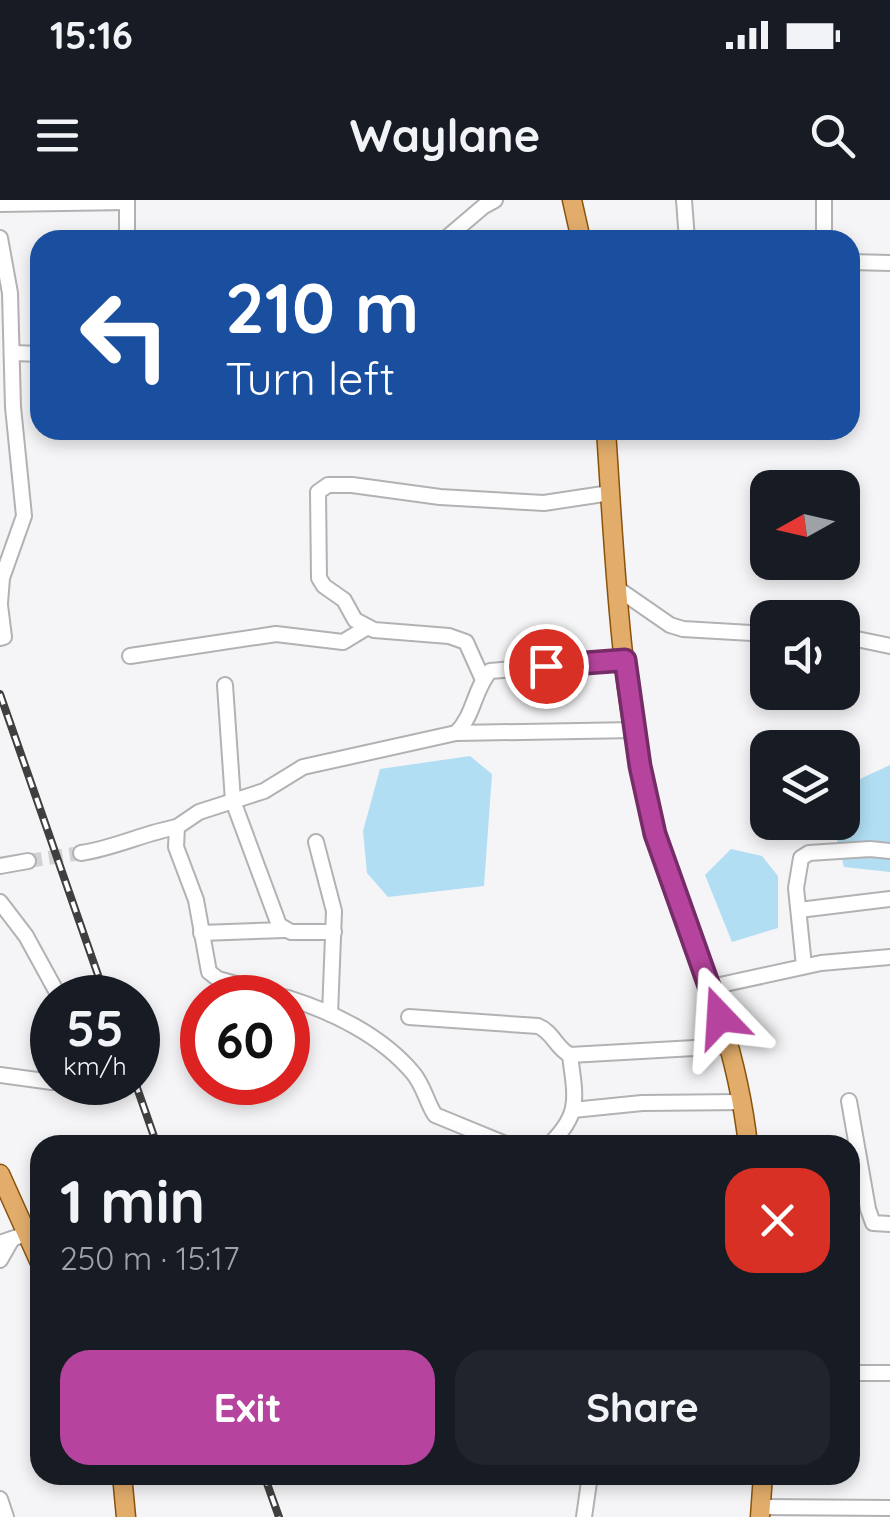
<!DOCTYPE html>
<meta charset="utf-8">
<style>
:root{--surface:#171b24;--page:#20242c;--text:#f1f3f6;--muted:#9ea1a6;--accent:#b6449e}
body{margin:0;font-family:Quicksand,sans-serif;background:var(--page);color:var(--text);height:100vh;display:flex;flex-direction:column;font-size:38px;white-space:nowrap}
*{box-sizing:border-box;margin:0}
p{font-size:32px;color:var(--muted)}
.icon{flex:none;width:55px;height:55px;fill:none;stroke:currentColor;stroke-width:2;stroke-linecap:round;stroke-linejoin:round}
.map{position:relative;flex:1;overflow:hidden}
.drawer{position:absolute;left:30px;top:935px;width:830px;height:350px;display:flex;flex-direction:column;background:var(--surface);border-radius:30px;box-shadow:0 5px 15px #0003}
.drawer>*{flex:none}
.guide{position:absolute;left:30px;top:30px;width:830px;height:210px;border-radius:30px;box-shadow:0 5px 15px #0003;background:#1a4fa0;color:#fff;overflow:hidden}
.needle{width:65px;rotate:262deg}
.buttons{position:absolute;left:750px;top:270px;display:grid;gap:20px}
.buttons a{display:grid;place-items:center;width:110px;height:110px;border-radius:20px;background:var(--surface);box-shadow:0 5px 15px #0003;font-size:50px}
.speed{position:absolute;left:30px;top:775px;display:flex;gap:20px;font-size:50px;font-weight:700;text-align:center}
.speed>*{display:grid;place-content:center;width:130px;height:130px;border-radius:50%;background:var(--surface);box-shadow:0 5px 15px #0003;line-height:1}
.speed small{font-size:25px;font-weight:400}
.speed .limit{border:15px solid #d22;background:#fff;color:#111}
.pin{position:absolute;display:grid;place-items:center;width:85px;height:85px;color:#fff;margin:-42px;border:5px solid #fff;border-radius:50%;box-shadow:0 2px 10px #0007}
.me{position:absolute;width:110px;margin:-55px;rotate:340deg;stroke-linejoin:round;filter:drop-shadow(0 0 8px #0008)}
.turn{display:flex;align-items:center;gap:35px;height:210px;padding:0 30px;font-size:45px}
.turn .icon{width:130px;height:130px;stroke-width:2.5}
.turn b{display:block;font-size:70px;line-height:85px}
.round{display:grid;place-items:center;flex:none;width:105px;height:105px;border-radius:30px;background:var(--page)}
.headline{display:flex;align-items:center;justify-content:space-between;height:170px;padding:0 30px}
h1{font-size:60px;font-weight:700;line-height:75px}
.button{display:flex;gap:20px;margin-top:auto;padding:20px 30px}
.button a{flex:1;height:115px;border-radius:30px;background:var(--accent);color:#fff;font-size:40px;font-weight:700;line-height:115px;text-align:center}
.button a+a{background:var(--page);color:var(--text)}
.status{display:flex;justify-content:space-between;align-items:center;height:70px;padding:0 50px;background:var(--surface);direction:ltr}
.status svg{height:28px;fill:currentColor}
header{display:flex;justify-content:space-between;align-items:center;height:130px;padding:0 30px;background:var(--surface);font-size:45px;font-weight:700}
.map>svg:first-child{display:block}
.water{fill:#b1def3}
.lines{fill:none;stroke-linecap:round;stroke-linejoin:round}
.minor-tunnel{stroke:#d2d2d4;stroke-width:14;stroke-dasharray:14 7;stroke-linecap:butt}
.minor-casing{stroke:#b2b2b4;stroke-width:18}
.major-casing{stroke:#8b520a;stroke-width:21}
.minor{stroke:#fff;stroke-width:14}
.major{stroke:#e2ad6b;stroke-width:18}
.rail-casing{stroke:#3f3f40;stroke-width:8}
.rail{stroke:#fff;stroke-width:4;stroke-dasharray:11;stroke-linecap:butt}
.route-casing{stroke:#762c67;stroke-width:25}
.route{stroke:#b6449e;stroke-width:18}
</style>
<div class="status"><b>15:16</b><svg viewBox="0 0 49 12"><path d="M0 12V9h3v3zM5 12V6h3v6zM10 12V3h3v9zM15 12V0h3v12zM26 1h20v11H26zM47 4h2v5h-2z"/></svg></div>
<header><svg class="icon" aria-label="menu" viewBox="0 0 24 24"><path d="M4 6h16M4 12h16M4 18h16"/></svg>Waylane<svg class="icon" aria-label="search" viewBox="0 0 24 24"><circle cx="10" cy="10" r="6"/><path d="M15 15l6 6"/></svg></header>
<div class="map">
<svg width="890" height="1317" viewBox="0 0 890 1317">
<rect width="100%" height="100%" fill="#f5f5f7"/>
<g class="water">
<polygon points="470,556 492,574 484,686 388,697 367,673 363,631 380,569"/>
<polygon points="890,565 890,672 844,667 833,625 842,622 843,587"/>
<polygon points="731,649 762,656 778,676 778,728 732,742 705,675"/>
</g>
<g class="lines">
<polyline class="minor-tunnel" points="28,661 81,653"/>
<g class="minor-casing">
<g id="minor">
<polyline points="127,0 127,40"/>
<polyline points="684,0 687,40"/>
<polyline points="0,4 127,2"/>
<polyline points="0,38 10,93 13,207 24,316 2,378 0,403"/>
<polyline points="444,40 484,6 495,0"/>
<polyline points="824,40 824,0"/>
<polyline points="850,62 890,63"/>
<polyline points="14,153 40,154"/>
<polyline points="618,389 670,425 683,429 768,434"/>
<polyline points="0,405 4,437 0,438"/>
<polyline points="842,436 890,446"/>
<polyline points="130,456 276,434 343,442 366,428"/>
<polyline points="483,480 466,442 449,436 374,430 355,420 344,400 324,386 319,378 318,292 328,285 352,285 440,297 544,303 610,293"/>
<polyline points="225,485 233,601 279,725 291,732 334,732"/>
<polyline points="456,533 635,530"/>
<polyline points="316,642 334,711 330,814"/>
<path d="M81,653C115,648 144,633 177,627"/>
<polyline points="0,666 28,661"/>
<polyline points="0,702 26,736 60,798"/>
<polyline points="799,710 890,699"/>
<polyline points="201,733 285,730"/>
<polyline points="804,766 796,688 801,658 809,653 870,649 890,651"/>
<polyline points="711,787 821,763 890,757"/>
<path d="M287,798L218,779L209,772L196,700L176,647L177,627L199,612L264,591L303,567L456,533C474,516 474,489 490,471L625,460"/>
<path d="M288,798C333,812 382,836 413,873C424,886 426,901 435,915L508,945"/>
<path d="M409,817L538,826C553,832 556,848 570,855L730,846"/>
<polyline points="0,875 52,882"/>
<polyline points="849,901 868,1009 873,1023 890,1024"/>
<polyline points="573,910 642,903 743,902"/>
<path d="M549,945C582,913 575,897 570,855"/>
<polyline points="0,1043 29,1033"/>
<polyline points="0,1060 12,1039"/>
<polyline points="850,1173 890,1173"/>
<polyline points="0,1299 6,1317"/>
<polyline points="761,1307 890,1308"/>
<polyline points="584,1317 590,1275"/>
</g>
</g>
<g class="major-casing">
<g id="major">
<polyline points="572,0 581,40"/>
<path d="M606,230C615,363 620,502 655,631C669,686 692,737 711,789C729,840 742,891 748,945"/>
<polyline points="0,974 40,1063"/>
<polyline points="122,1275 126,1317"/>
<polyline points="760,1317 763,1275"/>
</g>
</g>
<use href="#minor" class="minor"/>
<use href="#major" class="major"/>
<g class="rail-casing">
<g id="rail">
<polyline points="0,494 106,798"/>
<polyline points="135,882 157,945"/>
<polyline points="264,1275 279,1317"/>
</g>
</g>
<use href="#rail" class="rail"/>
</g>
<g class="lines">
<g class="route-casing">
<polyline id="route" points="546,466 625,460 640,566 655,634 720,817"/>
</g>
<use href="#route" class="route"/>
</g>
</svg>
<div class="buttons">
<a><svg class="needle" viewBox="-14 -14 28 28"><path d="M0-13l5 13h-10z" fill="#e53935"/><path d="M0 13l5-13h-10z" fill="#9ea1a6"/></svg></a>
<a><svg class="icon" aria-label="sound" viewBox="0 0 24 24"><path d="M4 9h4l5-4v14l-5-4H4zM17 9q2 3 0 6"/></svg></a>
<a><svg class="icon" aria-label="layers" viewBox="0 0 24 24"><path d="M12 4l9 5-9 5-9-5zM3 14l9 5 9-5"/></svg></a>
</div>
<div class="speed"><div>55<small>km/h</small></div><div class="limit">60</div></div>
<div class="pin" style="left:546px;top:466px;background:#d93025"><svg class="icon" aria-label="arrive" viewBox="0 0 24 24"><path d="M6 21V4h12l-3 4 3 4H6"/></svg></div>
<svg class="me" style="left:720px;top:817px" viewBox="-20 -20 40 40"><path d="M0-17L14 15 0 8-14 15z" fill="#b6449e" stroke="#fff" stroke-width="4"/></svg>
<div class="guide">
<div class="turn"><svg class="icon" aria-label="left" viewBox="0 0 24 24"><path d="M17 20v-9H6M10 6l-5 5 5 5"/></svg><div><b>210 m</b>Turn left</div></div>
</div>
<section class="drawer">
<div class="headline"><div><h1>1 min</h1><p>250 m · 15:17</p></div><a class="round" style="background:#d93025;color:#fff"><svg class="icon" aria-label="close" viewBox="0 0 24 24"><path d="M6 6l12 12M18 6L6 18"/></svg></a></div>
<div class="button"><a>Exit</a><a>Share</a></div>
</section>
</div>
